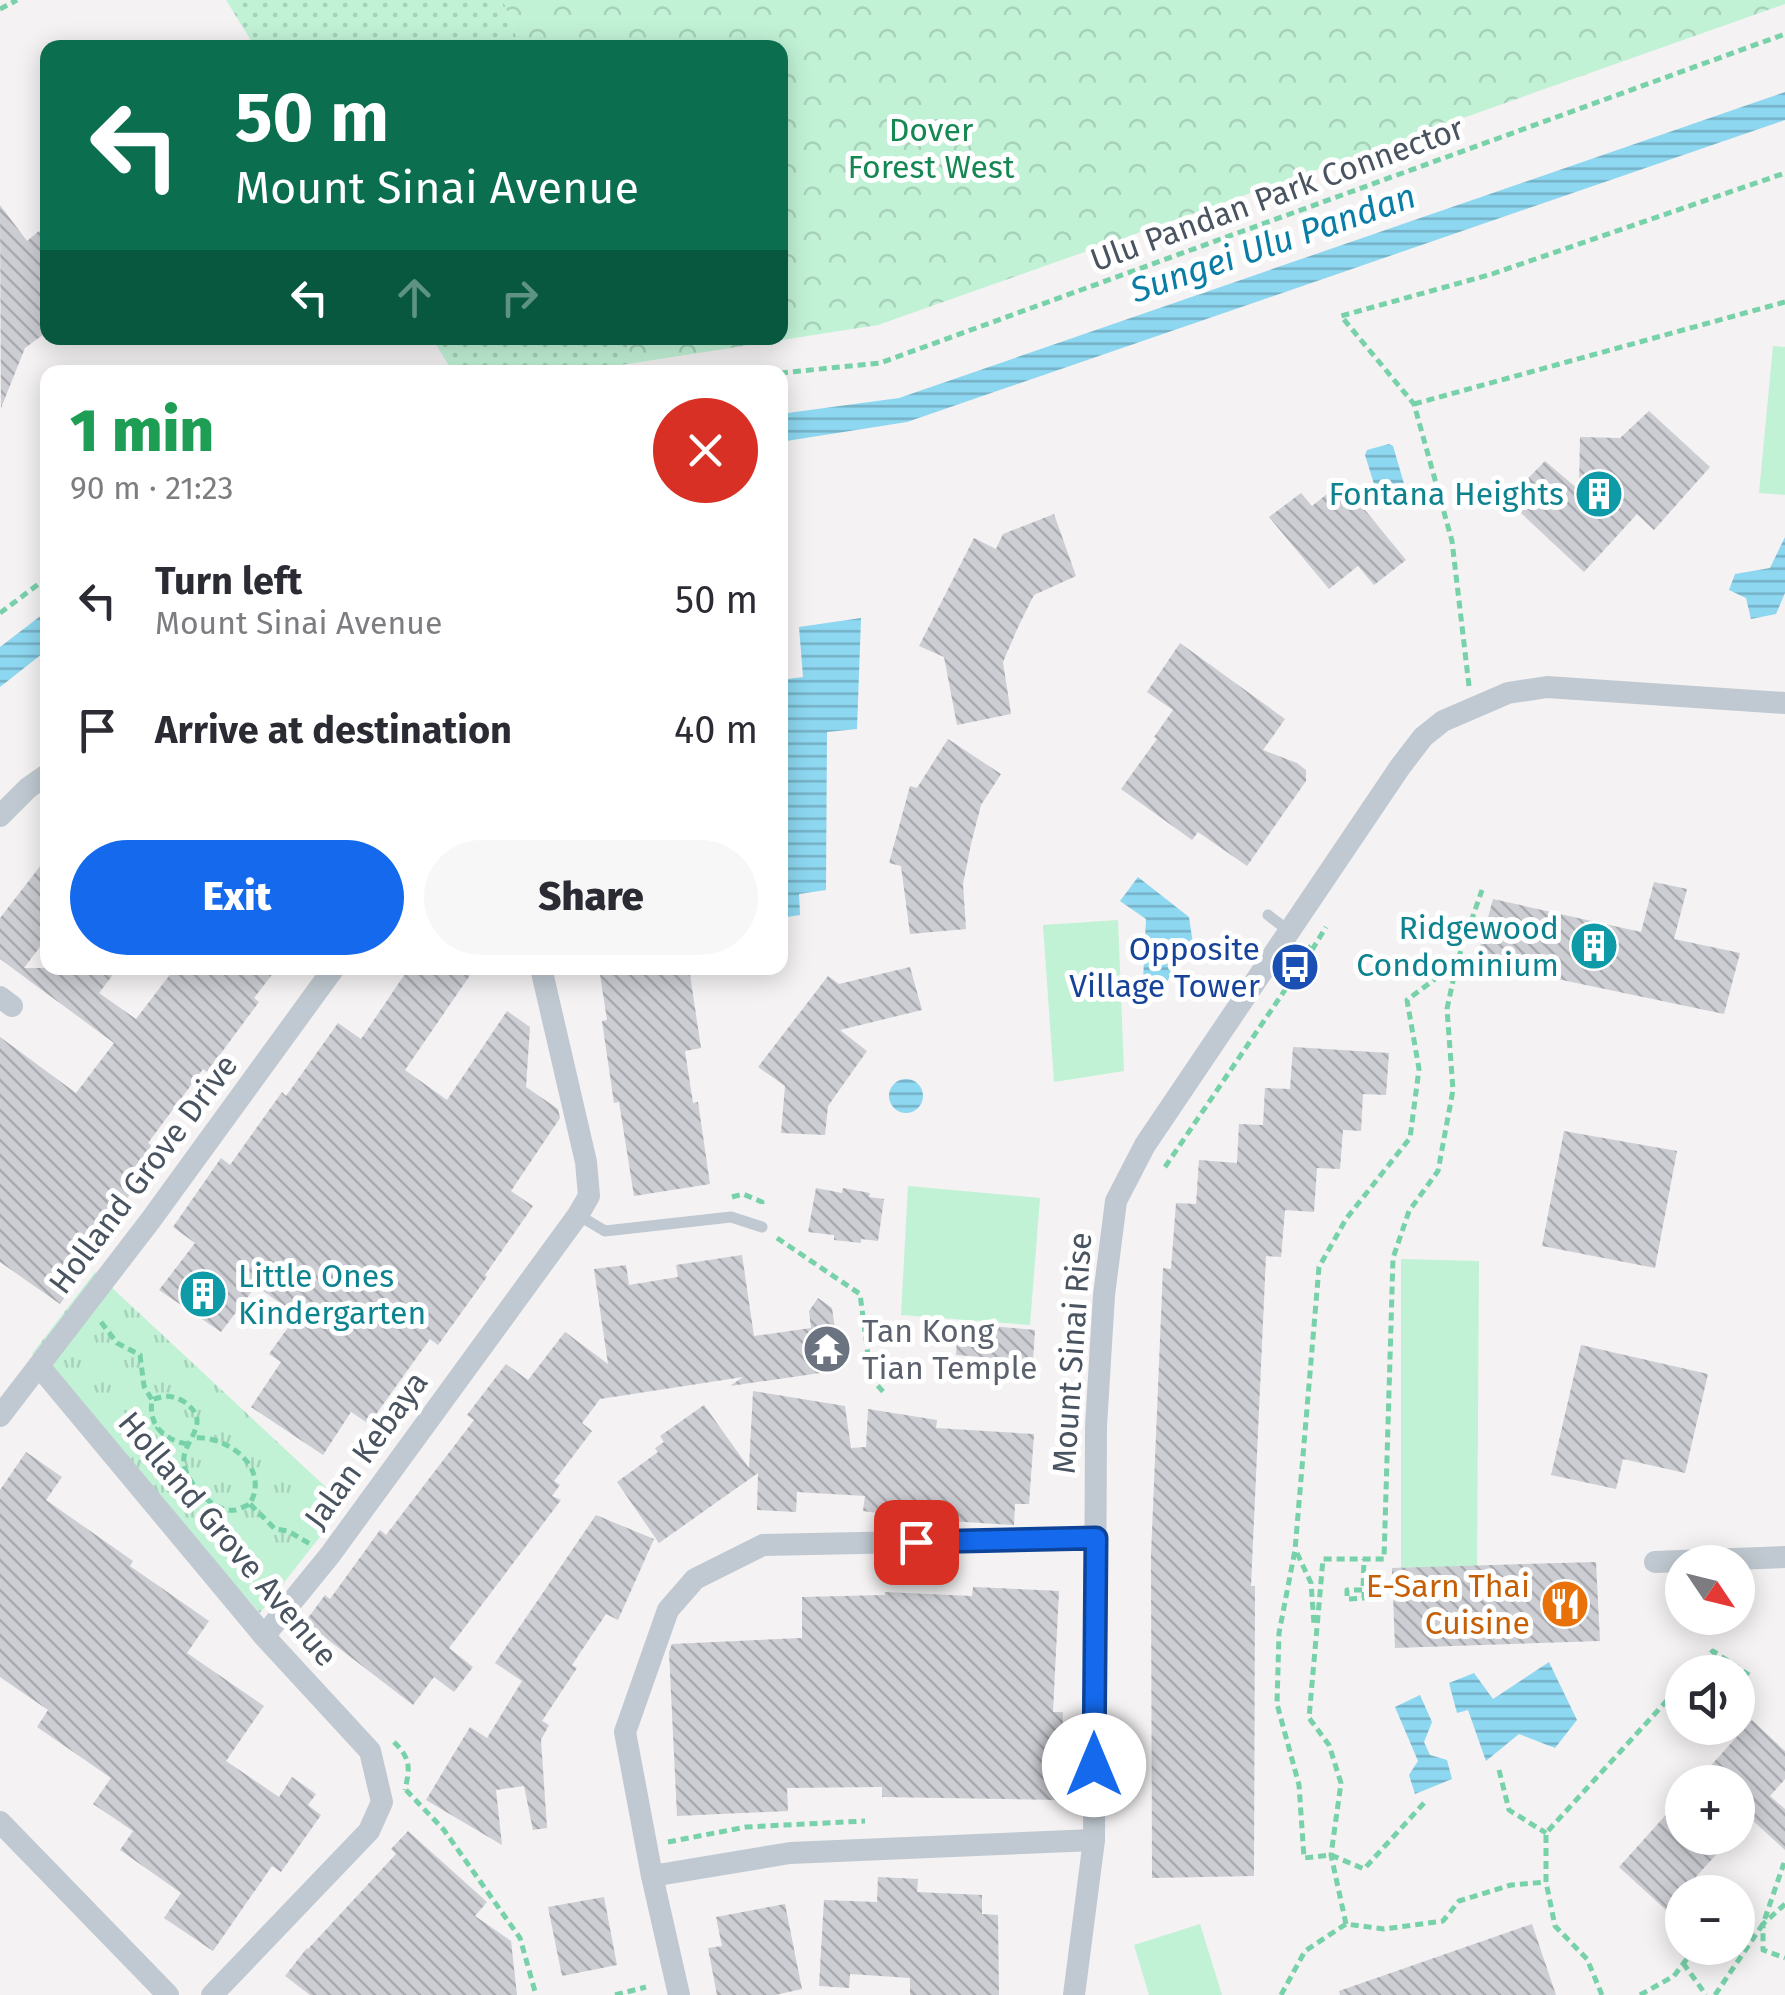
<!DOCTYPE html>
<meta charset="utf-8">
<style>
:root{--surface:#fff;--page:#f7f7f7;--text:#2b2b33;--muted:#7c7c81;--accent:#1469ec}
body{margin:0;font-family:"Fira Sans",sans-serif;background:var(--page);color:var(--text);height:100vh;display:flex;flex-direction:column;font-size:38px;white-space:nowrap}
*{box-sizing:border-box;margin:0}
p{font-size:32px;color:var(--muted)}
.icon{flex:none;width:55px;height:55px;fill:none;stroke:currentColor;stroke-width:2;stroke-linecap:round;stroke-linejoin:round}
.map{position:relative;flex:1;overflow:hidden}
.drawer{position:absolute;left:40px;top:365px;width:748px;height:610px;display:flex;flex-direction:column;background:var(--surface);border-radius:20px;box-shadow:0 5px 25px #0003}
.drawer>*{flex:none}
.guide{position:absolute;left:40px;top:40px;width:748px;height:305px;border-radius:20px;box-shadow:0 5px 25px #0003;background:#0b6e4f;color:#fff;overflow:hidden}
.needle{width:65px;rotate:125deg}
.tools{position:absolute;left:1665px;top:1545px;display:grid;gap:20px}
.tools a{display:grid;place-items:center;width:90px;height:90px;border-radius:50%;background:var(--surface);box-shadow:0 5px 25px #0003;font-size:50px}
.pin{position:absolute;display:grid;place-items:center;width:85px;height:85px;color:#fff;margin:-42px;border-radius:20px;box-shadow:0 5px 15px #0006}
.me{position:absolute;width:110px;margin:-55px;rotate:0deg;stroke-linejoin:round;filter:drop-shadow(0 0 8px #0008)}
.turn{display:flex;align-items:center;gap:35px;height:210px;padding:0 30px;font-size:45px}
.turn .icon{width:130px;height:130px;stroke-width:2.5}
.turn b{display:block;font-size:70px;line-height:85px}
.lanes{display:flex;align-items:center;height:95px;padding:0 30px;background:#0003;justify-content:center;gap:50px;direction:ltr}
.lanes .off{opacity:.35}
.round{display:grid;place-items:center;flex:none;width:105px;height:105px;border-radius:52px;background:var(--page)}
.headline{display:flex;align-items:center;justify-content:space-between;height:170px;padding:0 30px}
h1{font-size:60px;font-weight:800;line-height:75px;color:#1e9e55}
.action{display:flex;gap:20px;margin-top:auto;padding:20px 30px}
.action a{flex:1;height:115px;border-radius:60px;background:var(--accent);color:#fff;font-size:40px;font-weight:800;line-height:115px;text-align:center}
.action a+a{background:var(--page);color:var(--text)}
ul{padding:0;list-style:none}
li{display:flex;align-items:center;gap:30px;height:130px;padding:0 30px}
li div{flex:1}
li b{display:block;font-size:38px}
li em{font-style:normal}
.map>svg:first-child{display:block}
.grass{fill:url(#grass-dots)}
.forest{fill:url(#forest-crowns)}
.park{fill:url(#park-tufts)}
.garden{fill:#c1f2d6}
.water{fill:url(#water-rules)}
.building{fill:url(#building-back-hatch)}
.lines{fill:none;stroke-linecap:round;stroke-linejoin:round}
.path{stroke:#77d1a9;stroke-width:5;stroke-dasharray:8 5;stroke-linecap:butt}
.service{stroke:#c0c9d1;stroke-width:11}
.minor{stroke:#c0c9d1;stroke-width:22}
.route-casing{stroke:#0d4499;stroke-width:25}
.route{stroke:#1469ec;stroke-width:18}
.labels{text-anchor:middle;stroke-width:10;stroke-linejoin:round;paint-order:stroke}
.park-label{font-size:32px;fill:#158753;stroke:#fff}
.street-label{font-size:32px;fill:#495460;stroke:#fff}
.culture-label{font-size:32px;fill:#0d838f;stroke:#fff;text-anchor:end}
.transit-label{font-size:32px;fill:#164399;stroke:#fff;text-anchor:end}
.worship-label{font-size:32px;fill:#5b616d;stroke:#fff;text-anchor:start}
.food-label{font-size:32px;fill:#c56008;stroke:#fff;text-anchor:end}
.water-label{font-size:35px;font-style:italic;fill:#097da5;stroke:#fff}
</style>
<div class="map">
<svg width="1785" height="1995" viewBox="0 0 1785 1995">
<defs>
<pattern id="grass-dots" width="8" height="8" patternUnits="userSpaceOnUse" patternTransform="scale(2.5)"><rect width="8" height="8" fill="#c1f2d6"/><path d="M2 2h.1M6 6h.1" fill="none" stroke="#a7d1ba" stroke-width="1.8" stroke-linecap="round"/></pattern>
<pattern id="forest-crowns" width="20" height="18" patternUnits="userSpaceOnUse" patternTransform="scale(2.5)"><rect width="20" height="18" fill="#c1f2d6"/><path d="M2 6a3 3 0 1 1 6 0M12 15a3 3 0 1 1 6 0" fill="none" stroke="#a7d1ba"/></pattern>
<pattern id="park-tufts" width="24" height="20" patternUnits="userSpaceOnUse" patternTransform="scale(2.5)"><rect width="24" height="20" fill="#c1f2d6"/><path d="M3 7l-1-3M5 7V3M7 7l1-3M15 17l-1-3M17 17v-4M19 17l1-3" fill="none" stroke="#a7d1ba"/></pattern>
<pattern id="water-rules" width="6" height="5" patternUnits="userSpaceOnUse" patternTransform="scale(2.5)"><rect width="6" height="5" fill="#8dd7f0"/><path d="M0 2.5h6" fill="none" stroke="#75b1c6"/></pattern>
<pattern id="building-back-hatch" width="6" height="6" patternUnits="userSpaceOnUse" patternTransform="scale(2.5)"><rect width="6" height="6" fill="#ccced4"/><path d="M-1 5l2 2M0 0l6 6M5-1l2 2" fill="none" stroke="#a8aaaf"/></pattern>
</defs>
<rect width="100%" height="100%" fill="#f4f2f2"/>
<g class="grass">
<polygon points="226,0 503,0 520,47 255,47"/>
<polygon points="432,338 625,338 634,363 572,372 453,372"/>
</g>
<polygon class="forest" points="503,0 1785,0 1785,4 878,325 634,363 625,338 780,338 780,48 520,47"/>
<polygon class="park" points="95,1272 345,1505 260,1613 32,1354"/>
<g class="garden">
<polygon points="1773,346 1785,347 1785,495 1759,493"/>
<polygon points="1118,920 1124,1071 1054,1082 1043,925"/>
<polygon points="908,1186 1040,1198 1030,1325 901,1315"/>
<polygon points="1401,1259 1479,1261 1477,1566 1401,1568"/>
<polygon points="1200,1924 1222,1995 1149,1995 1134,1945"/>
</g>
<g class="water">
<polygon points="1785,92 1785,120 907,422 780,442 780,414 899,398"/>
<polygon points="1389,444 1393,446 1407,494 1406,498 1384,505 1380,503 1365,455 1367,450"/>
<polygon points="1785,537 1785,593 1776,614 1751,619 1746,598 1729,590 1735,574 1770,568"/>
<polygon points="47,611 47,650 0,687 0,647"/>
<polygon points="861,618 857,729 827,732 826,890 799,894 800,915 780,918 780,841 788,840 780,795 780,680 803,677 799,627"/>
<polygon points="1138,877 1189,917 1193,944 1165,984 1152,988 1143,981 1146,919 1120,901"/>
<circle cx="906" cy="1096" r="17"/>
<polygon points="1549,1662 1577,1720 1555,1748 1519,1734 1486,1761 1468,1710 1457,1713 1449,1683 1474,1673 1493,1699"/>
<polygon points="1420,1695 1432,1722 1424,1742 1430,1755 1447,1760 1452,1779 1415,1794 1409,1775 1418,1761 1395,1707"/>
</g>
<g class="building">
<polygon points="0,205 27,241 39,231 48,243 48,331 25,348 1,408"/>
<polygon points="1649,411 1710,467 1654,530 1637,514 1584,572 1507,500 1545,461 1579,490 1580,437 1620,438"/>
<polygon points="1342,482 1406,560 1374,585 1358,566 1329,589 1269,517 1301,493 1312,506"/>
<polygon points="1054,514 1076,576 1034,595 1019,625 1003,662 1011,714 957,725 944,657 919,646 974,538 996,549 1003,534"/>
<polygon points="1180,643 1285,719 1263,750 1297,763 1306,770 1306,781 1247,866 1198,832 1192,840 1121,789 1157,739 1154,737 1173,710 1147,692"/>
<polygon points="948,739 1001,774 981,805 971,844 963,884 966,929 910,934 901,866 889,863 910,786 917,788"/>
<polygon points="48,856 48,936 24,968 118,968 99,993 136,1019 175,968 277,968 254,998 259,1002 207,1072 203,1069 148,1143 160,1152 103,1232 108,1236 60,1304 0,1262 0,1037 76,1093 114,1043 0,959 0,918"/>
<polygon points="1654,882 1687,889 1674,939 1740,953 1724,1014 1476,962 1493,899 1641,932"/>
<polygon points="910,967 922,1010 840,1030 867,1051 828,1106 825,1135 781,1133 785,1086 758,1067 828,976 839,984"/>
<polygon points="409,968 475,968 405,1070 447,1100 507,1011 530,1027 526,1087 558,1109 560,1118 511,1191 533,1206 485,1275 487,1277 438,1345 430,1339 369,1424 351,1412 323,1455 251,1407 281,1362 269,1354 297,1315 256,1286 221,1332 159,1290 195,1243 173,1227 221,1158 230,1165 282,1092 286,1096 338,1023 361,1039"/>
<polygon points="599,968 689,968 701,1048 685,1051 693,1103 698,1102 710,1184 634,1196 619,1102 614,1103 602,1021 607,1020"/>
<polygon points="1293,1047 1389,1053 1386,1095 1363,1094 1361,1131 1343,1130 1340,1169 1317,1168 1314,1212 1285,1210 1281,1257 1266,1256 1251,1586 1255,1586 1254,1876 1152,1878 1151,1555 1163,1268 1171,1269 1176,1203 1196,1204 1199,1160 1237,1163 1239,1124 1263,1125 1265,1088 1290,1089"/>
<polygon points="1564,1131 1677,1151 1655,1268 1542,1246"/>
<polygon points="816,1188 842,1193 843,1188 870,1193 869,1197 884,1199 878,1241 861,1239 861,1243 834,1240 834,1235 808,1232"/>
<polygon points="742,1255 754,1336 811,1328 809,1311 818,1298 832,1308 841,1370 730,1386 743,1377 600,1399 582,1423 592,1431 554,1481 560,1485 552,1496 561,1500 449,1648 473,1667 454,1692 434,1677 413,1705 305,1622 325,1595 330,1599 380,1530 386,1535 474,1420 467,1415 506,1364 528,1380 565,1332 608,1364 594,1269 626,1265 629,1285 678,1277 676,1265"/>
<polygon points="958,1323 1035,1330 1033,1361 956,1355"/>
<polygon points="1581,1345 1708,1374 1685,1473 1623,1459 1616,1489 1551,1475"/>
<polygon points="753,1391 845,1406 851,1448 866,1447 868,1409 937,1420 936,1428 1034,1434 1029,1504 1015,1504 1014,1525 1012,1525 919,1519 863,1511 865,1496 797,1492 796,1512 757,1510 758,1473 659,1543 617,1482 658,1452 655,1448 664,1442 660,1436 704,1405 749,1468"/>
<polygon points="26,1452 62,1477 46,1500 133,1561 130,1566 209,1621 187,1653 264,1706 226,1761 279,1797 292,1777 316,1794 308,1805 321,1815 281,1872 272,1866 213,1951 164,1918 181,1893 120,1850 133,1831 93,1804 111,1778 37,1727 48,1710 0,1677 0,1490"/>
<polygon points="596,1515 654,1539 618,1620 606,1614 572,1665 577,1668 542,1721 549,1725 541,1740 547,1828 533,1830 524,1786 496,1790 502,1845 426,1800 470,1727 487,1738 522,1681 495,1663"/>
<polygon points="1596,1562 1600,1641 1395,1648 1392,1568"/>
<polygon points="973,1587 1059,1591 1053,1712 1063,1712 1060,1800 882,1797 882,1787 787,1788 788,1811 677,1816 669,1652 672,1644 802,1638 802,1597 885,1595 885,1592 972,1596"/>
<polygon points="1752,1720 1785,1751 1785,1779 1770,1796 1785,1809 1785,1850 1749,1817 1738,1831 1738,1782 1696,1782"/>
<polygon points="1682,1797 1682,1838 1731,1838 1666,1910 1619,1867"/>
<polygon points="408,1831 487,1902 475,1916 511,1941 517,1995 310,1995 285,1976 307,1948 308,1949 396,1854 391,1849"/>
<polygon points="878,1877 918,1879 917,1892 982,1895 982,1914 998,1915 999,1995 910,1995 910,1978 850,1974 849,1988 819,1986 824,1900 877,1902"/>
<polygon points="604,1897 617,1965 562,1976 548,1907"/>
<polygon points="785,1904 802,1989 775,1995 717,1995 708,1948 722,1946 716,1917"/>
<polygon points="1532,1924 1556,1995 1340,1995 1339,1991"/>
</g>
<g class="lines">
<g class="path">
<polyline points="0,9 17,0"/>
<polyline points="780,373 880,363 1785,34"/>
<polyline points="1414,404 1785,302"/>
<polyline points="0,613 48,577"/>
<polyline points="1469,686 1452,541 1414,404 1341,316 1492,274 1785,173"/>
<polyline points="1312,950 1326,927"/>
<polyline points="1165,1167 1312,950 1307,946"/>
<polyline points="732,1197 743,1194 762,1202 762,1209"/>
<polyline points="777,1238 860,1294 871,1378 886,1395"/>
<polyline points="101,1322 117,1343 140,1355 144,1386 152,1400"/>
<path d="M187,1444C164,1440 148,1425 152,1400C163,1395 172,1395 183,1401C216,1423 180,1441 184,1464C187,1484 214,1513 235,1510C237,1510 248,1505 250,1504C252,1499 255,1494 255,1489C259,1458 220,1435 194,1438"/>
<polyline points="138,1448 158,1428"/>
<polyline points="250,1504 275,1529 288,1531 310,1544"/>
<polyline points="1297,1553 1311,1583 1314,1624"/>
<polyline points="1364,1592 1364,1598 1347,1599 1347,1590 1363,1590 1364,1559"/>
<polyline points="1693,1672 1713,1651 1749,1675"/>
<path d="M394,1742C411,1759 410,1767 405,1790"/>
<polyline points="1499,1770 1509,1810 1546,1833"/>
<polyline points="406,1790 444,1830 520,1938 536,1995"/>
<polyline points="1424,1803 1364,1869 1331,1855 1304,1858 1299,1785 1277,1704 1279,1633 1295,1550 1319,1267 1346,1219 1410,1138 1419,1069 1407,1000 1455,964"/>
<polyline points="668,1842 746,1827 865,1821"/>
<polyline points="1785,1904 1763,1924 1763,1950 1785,1958"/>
<polyline points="1346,1924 1331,1855 1341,1783 1329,1745 1309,1718 1323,1559 1384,1559 1393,1258 1409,1211 1438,1171 1453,1090 1447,1009 1457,962 1482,890"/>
<polyline points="1683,1963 1706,1995"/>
<polyline points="615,1995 646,1987"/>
<polyline points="1281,1995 1305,1951 1346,1924 1384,1929 1443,1921 1459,1901 1511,1885 1546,1882"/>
<polyline points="1602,1995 1587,1959 1555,1926 1546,1882 1546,1833 1682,1684"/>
<polyline points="1640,1995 1674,1976 1695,1948"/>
<polyline points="1715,1995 1763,1924 1784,1863"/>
</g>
<g class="service">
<polyline points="1268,915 1289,931"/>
<polyline points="578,1215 605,1231 731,1217 762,1227"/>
</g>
<g class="minor">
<polyline points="0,816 28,788 48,774"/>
<polyline points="0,997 12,1006"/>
<polyline points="39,1366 264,1636 370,1751 382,1802 369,1831 212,1995"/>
<polyline points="0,1416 150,1221 334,968"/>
<polyline points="1655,1562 1785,1557"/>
<polyline points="264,1636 330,1555 578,1215 589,1196 586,1162 541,968"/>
<polyline points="0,1822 168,1995"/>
<polyline points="652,1876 790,1853 1094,1840"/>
<polyline points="679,1995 652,1876 625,1732 668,1610 695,1579 763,1545 1096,1538"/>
<polyline points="1074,1995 1094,1840 1096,1426 1104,1295 1116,1201 1145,1145 1400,767 1423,737 1443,721 1508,693 1547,687 1785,703"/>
</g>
</g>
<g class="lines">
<g class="route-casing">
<polyline id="route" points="916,1542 1096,1538 1094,1765"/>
</g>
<use href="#route" class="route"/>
</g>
<defs>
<g id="building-disc" transform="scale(2.5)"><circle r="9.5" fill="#0f9aa8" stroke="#fff"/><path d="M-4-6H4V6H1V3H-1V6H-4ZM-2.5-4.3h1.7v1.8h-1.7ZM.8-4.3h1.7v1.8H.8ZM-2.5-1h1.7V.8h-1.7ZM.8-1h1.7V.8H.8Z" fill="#fff"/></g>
<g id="bus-disc" transform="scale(2.5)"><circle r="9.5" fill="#1a4fb4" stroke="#fff"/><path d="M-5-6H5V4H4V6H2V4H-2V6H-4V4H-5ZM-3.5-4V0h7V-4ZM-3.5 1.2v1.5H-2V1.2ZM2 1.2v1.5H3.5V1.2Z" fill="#fff"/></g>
<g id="temple-disc" transform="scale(2.5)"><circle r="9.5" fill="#6b7280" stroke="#fff"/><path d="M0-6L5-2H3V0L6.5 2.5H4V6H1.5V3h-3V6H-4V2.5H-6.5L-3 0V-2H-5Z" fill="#fff"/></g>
<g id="restaurant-disc" transform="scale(2.5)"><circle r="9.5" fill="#e8710a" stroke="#fff"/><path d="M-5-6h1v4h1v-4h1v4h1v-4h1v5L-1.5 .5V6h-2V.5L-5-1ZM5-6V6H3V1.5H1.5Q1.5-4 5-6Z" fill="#fff"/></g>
</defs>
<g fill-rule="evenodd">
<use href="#building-disc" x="1599" y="494"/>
<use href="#building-disc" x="1594" y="946"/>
<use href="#bus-disc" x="1295" y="967"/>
<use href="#building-disc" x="203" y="1294"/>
<use href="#temple-disc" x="827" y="1349"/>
<use href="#restaurant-disc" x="1565" y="1604"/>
</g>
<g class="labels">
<g class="park-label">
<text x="931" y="141">Dover<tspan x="931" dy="37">Forest West</tspan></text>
</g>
<g class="street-label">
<text transform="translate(1277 194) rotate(-20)" y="11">Ulu Pandan Park Connector</text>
<text transform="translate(143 1174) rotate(-53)" y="11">Holland Grove Drive</text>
<text transform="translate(1072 1353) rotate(-86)" y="11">Mount Sinai Rise</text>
<text transform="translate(366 1450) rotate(-54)" y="11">Jalan Kebaya</text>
<text transform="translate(228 1539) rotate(50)" y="11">Holland Grove Avenue</text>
</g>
<g class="culture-label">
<text x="1564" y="505">Fontana Heights</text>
<text x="1559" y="939">Ridgewood<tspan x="1559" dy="37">Condominium</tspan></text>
<text x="238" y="1287" text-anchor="start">Little Ones<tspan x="238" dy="37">Kindergarten</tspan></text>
</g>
<g class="transit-label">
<text x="1260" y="960">Opposite<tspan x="1260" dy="37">Village Tower</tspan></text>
</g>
<g class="worship-label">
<text x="862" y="1342">Tan Kong<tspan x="862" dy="37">Tian Temple</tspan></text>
</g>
<g class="food-label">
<text x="1530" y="1597">E-Sarn Thai<tspan x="1530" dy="37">Cuisine</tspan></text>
</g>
<g class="water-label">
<text transform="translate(1273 243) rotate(-19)" y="12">Sungei Ulu Pandan</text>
</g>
</g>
</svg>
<div class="tools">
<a><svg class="needle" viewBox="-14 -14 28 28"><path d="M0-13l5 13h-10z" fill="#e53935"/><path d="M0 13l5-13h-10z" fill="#7c7c81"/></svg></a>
<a><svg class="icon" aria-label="sound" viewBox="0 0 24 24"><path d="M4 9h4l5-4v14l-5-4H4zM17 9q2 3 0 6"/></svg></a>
<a>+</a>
<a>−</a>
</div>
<div class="pin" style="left:916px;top:1542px;background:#d93025"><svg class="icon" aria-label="arrive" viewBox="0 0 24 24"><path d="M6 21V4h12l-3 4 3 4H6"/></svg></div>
<svg class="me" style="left:1094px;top:1765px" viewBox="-20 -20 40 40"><circle r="19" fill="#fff"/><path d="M0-13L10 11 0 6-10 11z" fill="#1469ec"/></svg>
<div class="guide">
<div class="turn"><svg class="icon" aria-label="left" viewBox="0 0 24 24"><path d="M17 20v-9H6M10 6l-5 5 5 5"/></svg><div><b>50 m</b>Mount Sinai Avenue</div></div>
<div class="lanes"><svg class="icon" aria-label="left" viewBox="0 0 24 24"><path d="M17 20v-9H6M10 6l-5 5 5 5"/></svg><svg class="icon off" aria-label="ahead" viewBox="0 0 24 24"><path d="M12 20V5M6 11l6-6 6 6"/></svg><svg class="icon off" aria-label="right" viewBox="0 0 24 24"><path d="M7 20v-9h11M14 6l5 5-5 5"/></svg></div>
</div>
<section class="drawer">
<div class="headline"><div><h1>1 min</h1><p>90 m · 21:23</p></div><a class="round" style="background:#d93025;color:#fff"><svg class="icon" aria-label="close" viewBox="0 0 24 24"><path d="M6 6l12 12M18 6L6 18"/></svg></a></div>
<ul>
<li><svg class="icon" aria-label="left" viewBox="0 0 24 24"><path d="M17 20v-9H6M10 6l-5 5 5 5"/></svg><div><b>Turn left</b><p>Mount Sinai Avenue</p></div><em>50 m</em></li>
<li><svg class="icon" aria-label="arrive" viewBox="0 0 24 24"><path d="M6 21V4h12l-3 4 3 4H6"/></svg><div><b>Arrive at destination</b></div><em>40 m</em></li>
</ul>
<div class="action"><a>Exit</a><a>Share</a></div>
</section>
</div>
